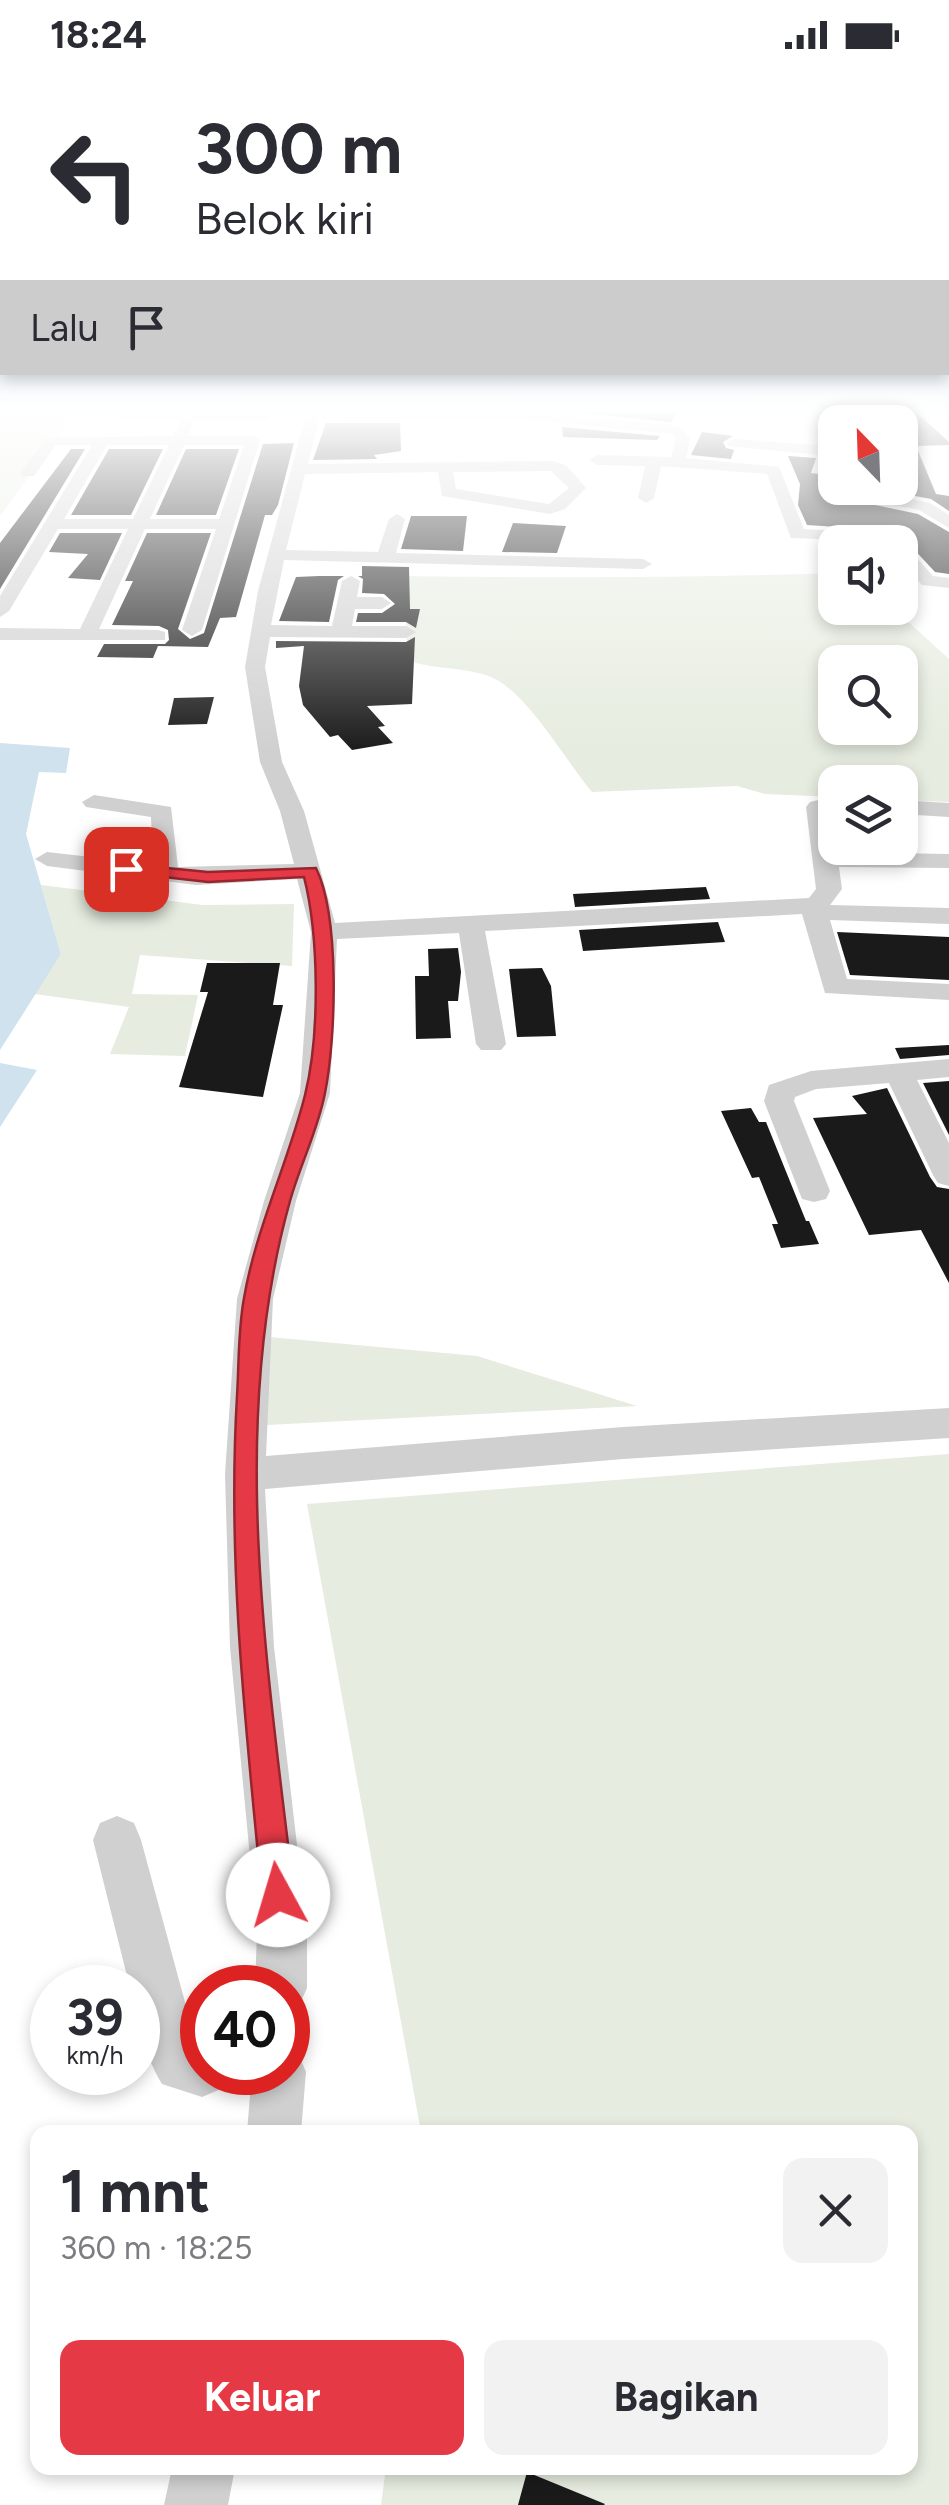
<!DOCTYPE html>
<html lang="id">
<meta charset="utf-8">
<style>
:root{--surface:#fff;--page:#f2f2f3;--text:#2b2b33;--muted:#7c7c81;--accent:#e63946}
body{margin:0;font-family:Figtree,sans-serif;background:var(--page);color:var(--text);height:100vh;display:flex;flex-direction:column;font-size:38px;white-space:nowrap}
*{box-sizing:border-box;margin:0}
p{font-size:32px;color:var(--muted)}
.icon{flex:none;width:55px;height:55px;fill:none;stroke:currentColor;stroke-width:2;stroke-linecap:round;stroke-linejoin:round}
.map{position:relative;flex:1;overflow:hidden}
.side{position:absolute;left:30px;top:2055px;width:888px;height:350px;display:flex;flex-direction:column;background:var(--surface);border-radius:20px;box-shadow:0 5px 15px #0003}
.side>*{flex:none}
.top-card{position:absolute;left:0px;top:0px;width:950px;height:305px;box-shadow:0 5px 15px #0003;background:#fff;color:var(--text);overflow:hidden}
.needle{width:65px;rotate:337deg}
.fabs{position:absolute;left:818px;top:335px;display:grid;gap:20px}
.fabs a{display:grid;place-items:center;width:100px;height:100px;border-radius:20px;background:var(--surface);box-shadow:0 5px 15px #0003;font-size:50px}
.speed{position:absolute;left:30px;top:1895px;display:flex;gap:20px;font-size:50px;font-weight:700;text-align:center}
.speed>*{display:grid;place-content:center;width:130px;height:130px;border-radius:50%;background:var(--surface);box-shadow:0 5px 15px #0003;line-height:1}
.speed small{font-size:25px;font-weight:400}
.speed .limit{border:15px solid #d22;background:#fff;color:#111}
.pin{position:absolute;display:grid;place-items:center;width:85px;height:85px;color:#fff;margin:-42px;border-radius:20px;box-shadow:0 5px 15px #0006}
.me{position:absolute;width:110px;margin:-55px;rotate:354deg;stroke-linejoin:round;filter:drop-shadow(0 0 8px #0008)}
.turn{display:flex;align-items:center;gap:35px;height:210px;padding:0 30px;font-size:45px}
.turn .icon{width:130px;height:130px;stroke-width:2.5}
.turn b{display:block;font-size:70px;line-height:85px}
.then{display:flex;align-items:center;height:95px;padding:0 30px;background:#0003;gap:20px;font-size:38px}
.round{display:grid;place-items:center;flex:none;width:105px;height:105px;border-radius:20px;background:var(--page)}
.head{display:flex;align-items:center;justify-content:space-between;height:170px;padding:0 30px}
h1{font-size:60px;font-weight:700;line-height:75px}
.action{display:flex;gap:20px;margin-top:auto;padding:20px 30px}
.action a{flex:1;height:115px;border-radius:20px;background:var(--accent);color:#fff;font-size:40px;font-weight:700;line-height:115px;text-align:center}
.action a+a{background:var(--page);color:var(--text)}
.status{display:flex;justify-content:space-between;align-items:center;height:70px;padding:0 50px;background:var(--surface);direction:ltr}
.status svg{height:28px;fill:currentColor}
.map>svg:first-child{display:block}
.green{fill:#e6ecdf;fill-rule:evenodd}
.water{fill:#cfe2ee}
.building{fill:#1a1a1a}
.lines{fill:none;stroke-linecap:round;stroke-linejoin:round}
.minor{fill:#d0d0d0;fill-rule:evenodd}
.route{fill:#e63946;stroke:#96252e;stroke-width:2.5}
</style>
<div class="status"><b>18:24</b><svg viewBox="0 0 49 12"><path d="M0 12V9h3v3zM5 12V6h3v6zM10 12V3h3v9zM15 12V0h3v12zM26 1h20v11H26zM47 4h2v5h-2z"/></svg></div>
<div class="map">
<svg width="949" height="2435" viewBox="0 0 949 2435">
<rect width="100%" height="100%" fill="#fff"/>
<g class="green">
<polygon points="0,341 76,341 0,446"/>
<path d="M835,503V538H893L949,589V732L900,730V712H835V727L765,724L737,716L592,722C565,690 527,622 491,607C463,596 429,600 401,588L407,576L404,506C548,508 691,508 835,503ZM835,592H900V658H835Z"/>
<polygon points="41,815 203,835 294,834 292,896 140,885 132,924 198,925 185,986 110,984 129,937 35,924 61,884"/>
<polygon points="269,1267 477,1286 637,1336 267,1355"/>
<polygon points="949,1384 949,2435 381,2435 386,2398 910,2398 910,2062 421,2062 307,1434"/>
</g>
<g class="water">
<polygon points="0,673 70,678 66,703 39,702 26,764 61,884 0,980"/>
<polygon points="0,993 37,1000 0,1057"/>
</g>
<g class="building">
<polygon points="561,341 679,341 671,352"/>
<polygon points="900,341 917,343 949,372 949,375 916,376 936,424 949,426 949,441 931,429 873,418 900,418"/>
<polygon points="326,353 400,353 401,381 374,385 377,389 313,390"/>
<polygon points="562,357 660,366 657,370 563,367"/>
<polygon points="702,362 733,366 723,372 726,378 734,380 731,389 691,385"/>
<polygon points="294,373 278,435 272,445 265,445 236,547 220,548 208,577 158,576 153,588 97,587 104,574 165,574 169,570 168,560 159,556 112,555 133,511 125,511 147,463 211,463 178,559 190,569 204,563 263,374"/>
<polygon points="71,379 85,379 0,519 0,473"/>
<polygon points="109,379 163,379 131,445 71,445"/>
<polygon points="186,379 239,379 216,445 156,445"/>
<polygon points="788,386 816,388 811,403 835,406 835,418 846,418 853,434 856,431 918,444 949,462 949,504 935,502 909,474 883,460 807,455 798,435 800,414"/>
<polygon points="411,446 467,446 463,481 401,479"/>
<polygon points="513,453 566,456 557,483 502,482"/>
<polygon points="60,463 122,463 100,510 68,508 88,484 49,482"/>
<polygon points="362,496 409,497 410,539 420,539 416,558 406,552 356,552 358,543 382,543 395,534 384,524 362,523 363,509 358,506 362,506"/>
<polygon points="319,506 344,506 338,510 329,552 279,551 296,507"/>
<polygon points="415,567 412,634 367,636 385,656 378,657 393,673 352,680 338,665 330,667 303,635 299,616 304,576 276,578 276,571 406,572"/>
<polygon points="214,627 207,654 168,655 174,628"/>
<polygon points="706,817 710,829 575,837 573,824"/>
<polygon points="718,852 725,872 583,881 579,860"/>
<polygon points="837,862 949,867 949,910 850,905"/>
<polygon points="458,878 461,902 458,931 448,931 451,968 416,969 415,906 429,906 428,879"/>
<polygon points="207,893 280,893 273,935 283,935 263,1027 179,1017 208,922 200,922"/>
<polygon points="542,898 551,916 556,966 517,967 509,899"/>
<polygon points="949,975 949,985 900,989 895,978"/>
<polygon points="949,1011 949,1065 923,1013"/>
<polygon points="887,1018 930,1107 937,1117 949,1119 949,1213 921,1160 869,1165 813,1048 867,1044 852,1026"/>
<polygon points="751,1038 759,1052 766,1052 806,1151 809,1151 819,1174 781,1178 772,1154 778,1154 759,1107 752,1108 721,1041"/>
<polygon points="527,2402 605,2434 604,2435 518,2435"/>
</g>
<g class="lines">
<g class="minor">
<path d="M113,341H277L267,351H190L193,354L188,366H253L260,370L202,560L192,566L182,560L216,459H145L99,559L158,560L165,562V570H0V558L80,559L128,459H58L9,541L0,547V526L92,375H56L34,406H22L20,403L47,368L173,366L182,351L126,350ZM107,375H169L133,449H64ZM184,375H244L219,449H150Z"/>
<path d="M307,341L544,343L678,356L690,369L686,388L779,397L804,459L881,463L899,472L791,468L767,404L661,396L654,428L646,433L638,428L645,396L597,395L589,390L597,385L671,387L676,369L673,364L544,351L319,349L308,394L553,391L567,396L586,418L565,439L550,444L442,426L438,402L305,404L286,480L378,482L389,449L397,444L405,449L396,483L643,489L652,494L643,499L284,490L271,555L332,556L342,511L351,506L360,511L357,527H382L391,533L382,539H355L352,556H406L416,562L406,568L270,567L265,597L282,692L304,741L335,853L809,828L816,819L806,737L810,732L835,726V740L830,741L836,782L949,784V798L839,797L842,819L830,835L949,838V854L830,850L847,909L949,914V930L825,923L802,844L485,861L506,974L501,980H481L476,974L459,863L337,869L330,1023L296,1131L273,1229L266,1386L623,1357L949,1338V1368L623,1389L265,1419L274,1577L307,1861V1918L299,1936L288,1941V1918H255L257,1861L230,1577L225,1404L237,1229L264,1131L300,1023L311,862L297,809L196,815L47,796L35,789L47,782L153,794L151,747L86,737L82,732L94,725L171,737L178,797L294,794L280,741L260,692L245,597L258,521ZM551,401L569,418L549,434L456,419L453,402Z"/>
<polygon points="854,341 868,341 875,352 861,352"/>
<polygon points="734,369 819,375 827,380 819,385 729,376 727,373"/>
<polygon points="864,420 930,433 949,445 949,458 919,440 858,428 856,425"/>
<polygon points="900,475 906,476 933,506 949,508 949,518 922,515 900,491"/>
<polygon points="900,730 949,733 949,747 900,744"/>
<polygon points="949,989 949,1007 917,1010 949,1073 949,1116 938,1113 933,1105 889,1013 816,1019 795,1027 794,1031 830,1121 826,1129 814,1132 802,1129 764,1031 769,1015 811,1001"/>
<path d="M117,1746L134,1753L141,1770L195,1969L202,1973V2002H228L221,2019L202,2027L162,2014C143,1983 138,1953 138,1918H130L93,1770L100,1753Z"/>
<polygon points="288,1979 298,1983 306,2002 301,2062 247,2062 252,2002 288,2002"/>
<polygon points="172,2398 235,2398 228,2435 164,2435"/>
</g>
</g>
<linearGradient id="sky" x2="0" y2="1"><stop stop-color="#9ec6ea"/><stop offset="0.5" stop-color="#fff"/><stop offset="1" stop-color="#fff" stop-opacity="0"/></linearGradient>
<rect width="949" height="682" fill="url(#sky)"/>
<path class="route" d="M126,794L208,802L316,798C340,847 336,969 325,1023C318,1060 300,1095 290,1131C227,1355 268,1598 294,1825L290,1837L278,1841L267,1837L262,1825C246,1659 227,1494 237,1326C239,1294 238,1260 244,1228C256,1158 288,1093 305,1025C320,965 319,866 304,807L208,812L120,802L118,799Z"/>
</svg>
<div class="fabs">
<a><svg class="needle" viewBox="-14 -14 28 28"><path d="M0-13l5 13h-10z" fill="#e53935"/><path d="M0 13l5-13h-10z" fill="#7c7c81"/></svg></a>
<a><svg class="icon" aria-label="sound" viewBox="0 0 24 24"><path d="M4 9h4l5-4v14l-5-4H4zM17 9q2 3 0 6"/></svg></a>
<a><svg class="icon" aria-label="search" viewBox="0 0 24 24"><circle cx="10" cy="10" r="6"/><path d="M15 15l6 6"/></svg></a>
<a><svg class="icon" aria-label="layers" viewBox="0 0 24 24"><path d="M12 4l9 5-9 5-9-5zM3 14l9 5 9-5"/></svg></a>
</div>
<div class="speed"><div>39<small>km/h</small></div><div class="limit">40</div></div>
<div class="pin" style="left:126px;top:799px;background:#d93025"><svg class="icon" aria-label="arrive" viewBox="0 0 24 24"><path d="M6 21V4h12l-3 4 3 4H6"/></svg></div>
<svg class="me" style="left:278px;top:1825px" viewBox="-20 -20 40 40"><circle r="19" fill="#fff"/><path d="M0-13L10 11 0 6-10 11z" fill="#e63946"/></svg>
<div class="top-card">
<div class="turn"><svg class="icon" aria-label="left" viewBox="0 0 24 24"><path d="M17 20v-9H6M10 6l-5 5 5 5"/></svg><div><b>300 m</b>Belok kiri</div></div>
<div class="then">Lalu<svg class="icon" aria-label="arrive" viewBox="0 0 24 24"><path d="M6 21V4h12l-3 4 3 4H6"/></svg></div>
</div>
<section class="side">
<div class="head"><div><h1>1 mnt</h1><p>360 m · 18:25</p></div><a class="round"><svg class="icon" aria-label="close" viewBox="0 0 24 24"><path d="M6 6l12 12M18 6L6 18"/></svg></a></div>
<div class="action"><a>Keluar</a><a>Bagikan</a></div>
</section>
</div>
